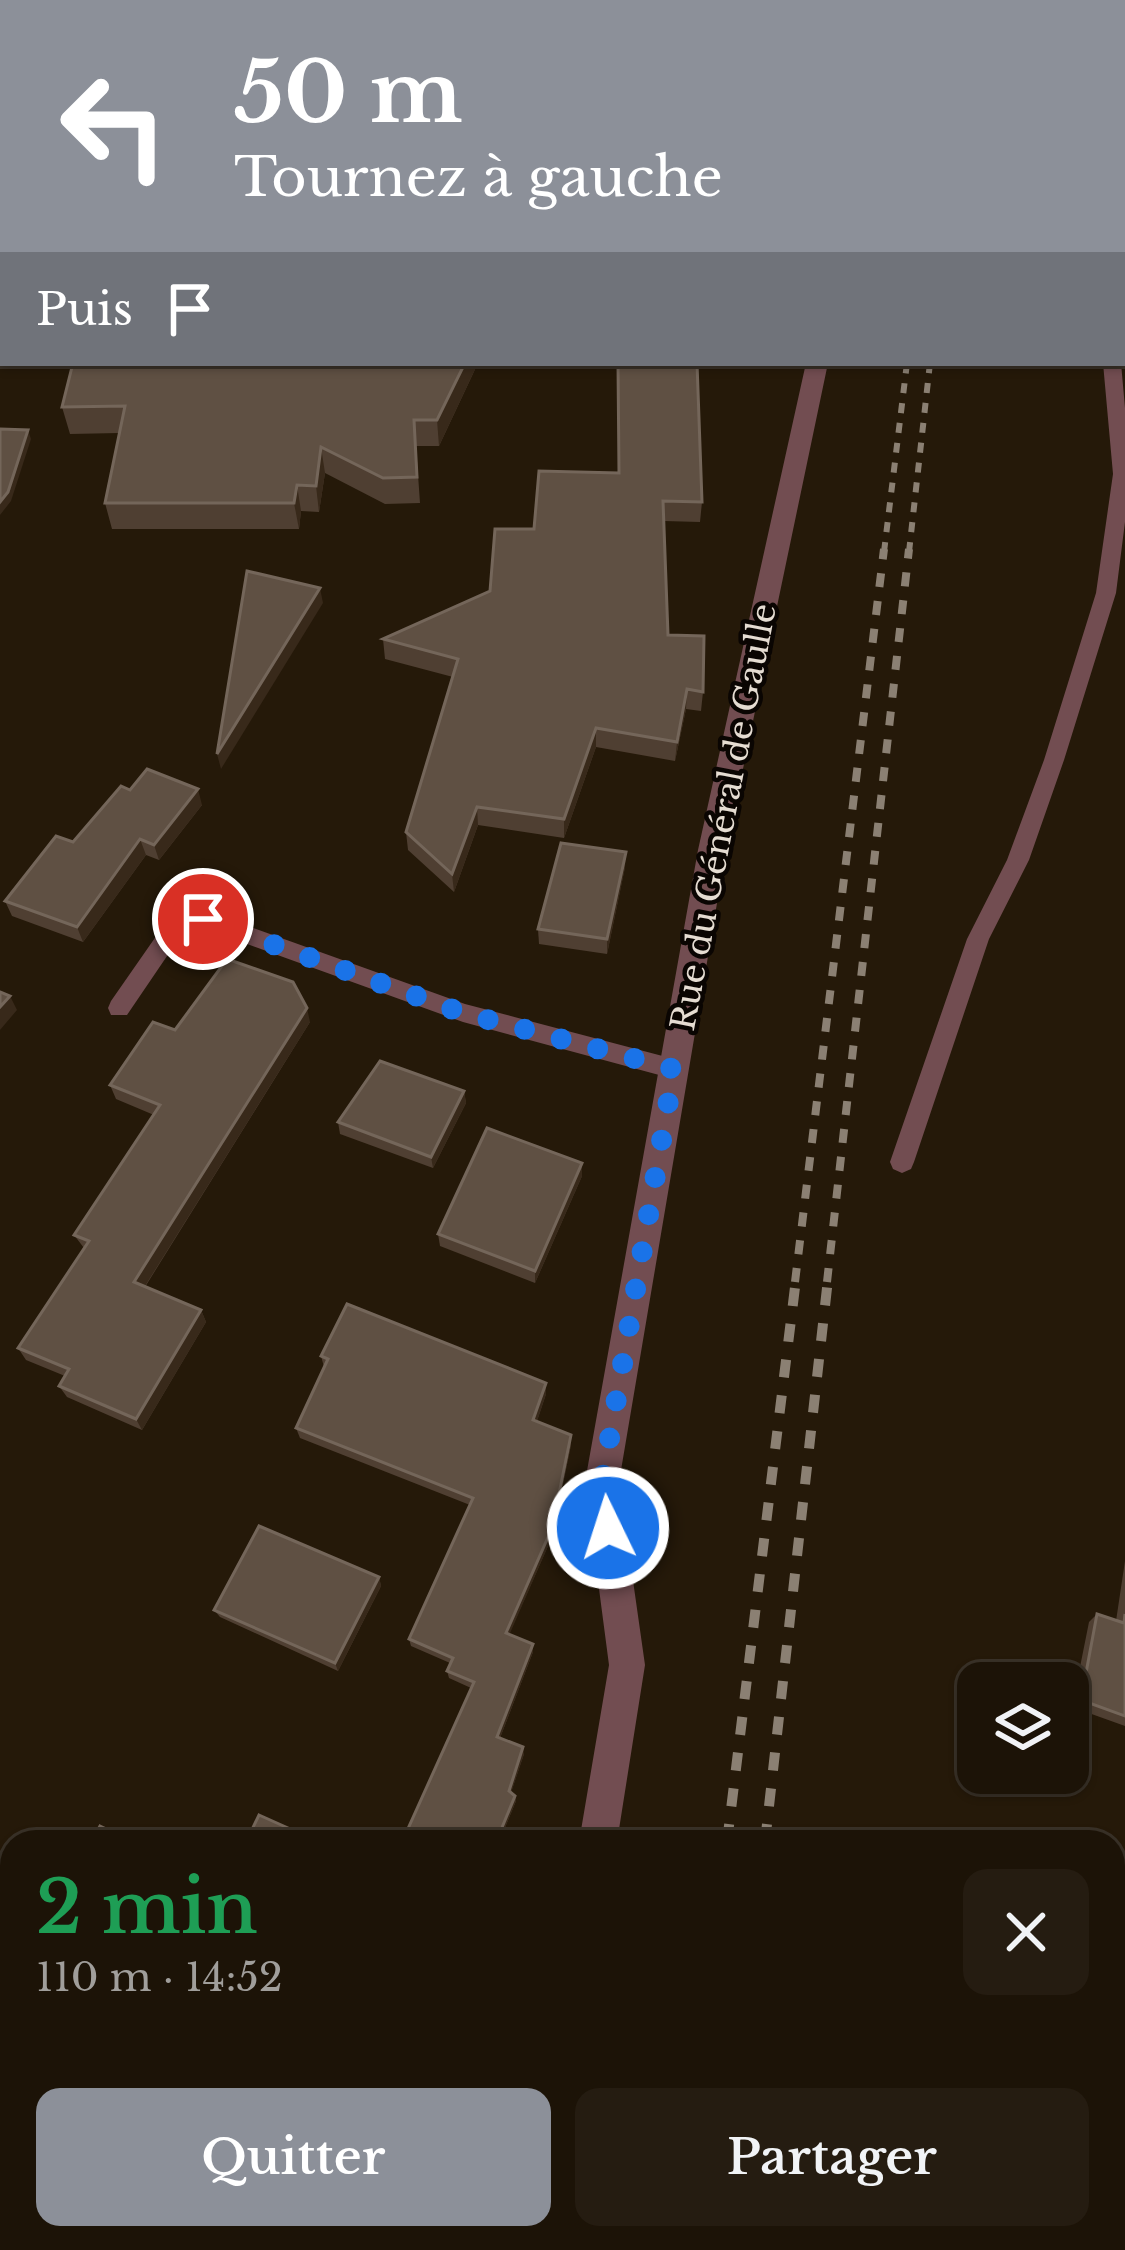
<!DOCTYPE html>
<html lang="fr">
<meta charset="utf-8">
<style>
:root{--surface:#1c1307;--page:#251c11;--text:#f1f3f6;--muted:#a09e9b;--line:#3a3228;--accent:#8c9099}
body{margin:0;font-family:"Libre Baskerville",serif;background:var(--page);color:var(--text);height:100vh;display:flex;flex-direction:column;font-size:45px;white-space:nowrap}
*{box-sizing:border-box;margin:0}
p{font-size:39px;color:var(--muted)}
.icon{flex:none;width:66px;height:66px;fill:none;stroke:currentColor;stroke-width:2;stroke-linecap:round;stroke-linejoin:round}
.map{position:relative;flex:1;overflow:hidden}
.details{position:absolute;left:0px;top:1830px;width:1125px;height:420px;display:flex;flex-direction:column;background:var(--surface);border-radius:36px 36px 0 0;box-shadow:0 3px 9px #0004,0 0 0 3px var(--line)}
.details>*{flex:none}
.guide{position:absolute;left:0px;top:0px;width:1125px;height:366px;box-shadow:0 3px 9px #0004,0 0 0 3px var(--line);background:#8c9099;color:#fff;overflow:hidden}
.tools{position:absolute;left:957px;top:1662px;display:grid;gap:24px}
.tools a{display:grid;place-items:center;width:132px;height:132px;border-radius:24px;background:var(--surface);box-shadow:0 3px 9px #0004,0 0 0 3px var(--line);font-size:60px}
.pin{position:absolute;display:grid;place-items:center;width:102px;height:102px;color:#fff;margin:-51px;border:6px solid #fff;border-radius:50%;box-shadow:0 3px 12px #0007}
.me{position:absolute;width:132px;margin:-66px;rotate:356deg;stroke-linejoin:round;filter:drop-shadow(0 0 9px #0008)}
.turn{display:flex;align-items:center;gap:42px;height:252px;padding:0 36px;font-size:54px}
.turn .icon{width:156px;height:156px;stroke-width:2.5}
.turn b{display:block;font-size:84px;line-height:102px}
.then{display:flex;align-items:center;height:114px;padding:0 36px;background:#0003;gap:24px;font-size:45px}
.round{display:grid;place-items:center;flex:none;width:126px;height:126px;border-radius:24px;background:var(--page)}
.overview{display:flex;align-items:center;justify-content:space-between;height:204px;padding:0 36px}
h1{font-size:72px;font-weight:600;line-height:90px;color:#1e9e55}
.cta{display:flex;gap:24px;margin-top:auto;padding:24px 36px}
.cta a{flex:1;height:138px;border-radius:24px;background:var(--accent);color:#fff;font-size:48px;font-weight:600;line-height:138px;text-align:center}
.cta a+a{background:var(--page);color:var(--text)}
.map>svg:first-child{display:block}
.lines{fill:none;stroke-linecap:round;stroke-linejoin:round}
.path{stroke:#766c5e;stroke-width:4.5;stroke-dasharray:6 4.5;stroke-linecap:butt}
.service{fill:#724d51;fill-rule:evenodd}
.minor{fill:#724d51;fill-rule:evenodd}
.rail-far2{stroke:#8b8073;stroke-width:6;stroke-dasharray:10 10;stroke-linecap:butt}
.rail-far1{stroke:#8b8073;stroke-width:8;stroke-dasharray:14 14;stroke-linecap:butt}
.rail{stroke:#8b8073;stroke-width:10;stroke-dasharray:18 18;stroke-linecap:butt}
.wall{fill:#4f3f32}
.shaded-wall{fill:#38291a}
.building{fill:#5f5043;stroke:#74665a;stroke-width:3}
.route{stroke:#1a73e8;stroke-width:21;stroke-dasharray:0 37.8}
.labels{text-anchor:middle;stroke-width:9;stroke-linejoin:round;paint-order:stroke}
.street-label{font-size:33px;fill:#e5dcd2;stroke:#0a0502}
</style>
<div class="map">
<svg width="1125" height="2250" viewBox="0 0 1125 2250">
<rect width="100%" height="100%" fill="#251909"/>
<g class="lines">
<polyline class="path" points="1122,190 1125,198"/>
<g class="service">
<polygon points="426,0 448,0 448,1 428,3"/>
<rect x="1122" y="18" width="3" height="9"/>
<rect x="1122" y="340" width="3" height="10"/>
<polygon points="1103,363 1121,363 1125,408 1125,522 1116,593 1064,760 1029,860 989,939 914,1162 911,1169 902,1173 893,1169 890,1162 967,939 1007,860 1044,760 1096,593 1113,474"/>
<polygon points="203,910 465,1004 674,1059 682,1062 686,1069 682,1076 674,1079 463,1022 203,928 182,934 127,1015 111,1015 108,1008 111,1001 166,922"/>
</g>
<g class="minor">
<polygon points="200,0 218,0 198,3"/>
<polygon points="1018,0 1036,0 1038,3 1020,3"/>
<polygon points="1122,53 1125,54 1125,67 1122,66"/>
<rect x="0" y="237" width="3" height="12"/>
<polygon points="806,363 828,363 726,850 619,1482 645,1665 617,1842 579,1842 609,1665 585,1482 698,850"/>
<polygon points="512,2238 554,2238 552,2250 510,2250"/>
</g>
<g class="rail-far2">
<polyline points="884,552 907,363"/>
<polyline points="909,552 930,363"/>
</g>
<g class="rail-far1">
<polyline points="795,1282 884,549"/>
<polyline points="827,1282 909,549"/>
</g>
<g class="rail">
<polyline points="727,1842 796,1279"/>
<polyline points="765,1842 828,1279"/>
<polyline points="678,2250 680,2238"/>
<polyline points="720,2250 721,2238"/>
</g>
</g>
<g class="wall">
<polygon points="1058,0 1125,0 1125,14 1122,13 1122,3 1058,3"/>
<polygon points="478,363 439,446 416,446 420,503 385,504 325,473 319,512 301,511 299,529 112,529 105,503 119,433 70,434 62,407"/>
<polygon points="539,471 702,502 700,522 664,521 668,635 703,692 701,711 686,709 675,761 596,747 564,838 478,825 454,892 408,850 406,832 453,677 385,659 383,639 490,591 534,529"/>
<polygon points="130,790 202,805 159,860 146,855 83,942 12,916 5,901"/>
<polygon points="625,867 607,954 539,944 538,929"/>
<polygon points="310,1022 145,1287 201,1310 206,1322 142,1430 67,1397 59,1386 65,1376 26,1360 18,1348 84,1248 74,1235 154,1115 116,1099 110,1085 175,1030"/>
<polygon points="464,1091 466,1103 433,1168 340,1134 338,1122"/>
<polygon points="582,1176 535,1283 440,1246 438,1234"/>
<polygon points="321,1356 546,1383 546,1394 537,1421 571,1435 571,1445 552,1537 509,1634 533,1644 533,1652 500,1738 524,1754 511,1792 515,1796 516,1801 499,1842 402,1842 471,1688 449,1678 447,1671 450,1663 411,1646 409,1639 470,1505 300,1438 296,1428 324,1367"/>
<polygon points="1125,1561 1125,1726 1072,1707 1089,1622 1097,1614 1116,1621"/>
<polygon points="379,1577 381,1586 338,1671 220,1617 214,1610"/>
</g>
<g class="shaded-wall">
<polygon points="465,363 478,363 439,446 437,420"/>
<polygon points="28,430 31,439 11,501 0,515 0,502"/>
<polygon points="321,447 325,473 319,512 316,486"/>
<polygon points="297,485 301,511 299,529 294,503"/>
<polygon points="320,588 323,603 221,769 217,754"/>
<polygon points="687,689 686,709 675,761 677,742"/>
<polygon points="596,728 596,747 564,838 564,819"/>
<polygon points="198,789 202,805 159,860 154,845"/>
<polygon points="477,807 478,825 454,892 452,874"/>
<polygon points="140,839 146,855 83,942 77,927"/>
<polygon points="626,852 625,867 607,954 607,939"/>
<polygon points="10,996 17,1010 0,1030 0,1007"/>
<polygon points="307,1008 310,1022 140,1294 134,1282"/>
<polygon points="464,1091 466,1103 433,1168 431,1157"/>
<polygon points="582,1163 582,1176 535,1283 535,1271"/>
<polygon points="201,1310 206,1322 142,1430 136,1419"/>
<polygon points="546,1383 546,1394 534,1430 533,1420"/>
<polygon points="571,1435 571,1445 552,1537 507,1640 506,1633"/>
<polygon points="379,1577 381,1586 338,1671 335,1663"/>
<polygon points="533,1644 533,1652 498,1743 497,1737"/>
<polygon points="523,1747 524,1754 510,1796 509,1791"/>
<polygon points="515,1796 516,1801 499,1842 496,1842"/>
</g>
<g class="building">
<polygon points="0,0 138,0 135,3 3,3 3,218 0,218"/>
<polygon points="257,0 334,0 333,3 256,3"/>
<polygon points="542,0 920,0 919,3 540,3"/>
<polygon points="73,363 465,363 437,420 414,420 417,477 383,478 321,447 316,486 297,485 294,503 105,503 125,406 62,407"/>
<polygon points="618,363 697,363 702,502 663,501 668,635 704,636 703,692 687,689 677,742 596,728 564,819 477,807 452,874 406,832 458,659 383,639 490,591 495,529 534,529 539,471 619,473"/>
<polygon points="0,429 28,430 8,492 0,502"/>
<polygon points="247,571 320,588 217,754"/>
<polygon points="147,769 198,789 154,845 140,839 77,927 5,901 56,836 73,842 121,786 130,790"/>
<polygon points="561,843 626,852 607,939 538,929"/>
<polygon points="227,959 293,982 307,1008 134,1282 201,1310 136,1419 59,1386 69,1369 18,1348 89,1241 74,1235 160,1105 110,1085 153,1022 175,1030"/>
<polygon points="0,992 10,996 0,1007"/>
<polygon points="380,1061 464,1091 431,1157 338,1122"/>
<polygon points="487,1128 582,1163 535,1271 438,1234"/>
<polygon points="347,1304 546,1383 533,1420 571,1435 552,1528 506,1633 533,1644 497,1737 523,1747 509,1791 515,1796 496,1842 402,1842 474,1682 447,1671 453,1658 409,1639 473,1498 296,1428 328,1359 321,1356"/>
<polygon points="259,1526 379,1577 335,1663 214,1610"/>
<polygon points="1097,1614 1124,1623 1125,1614 1125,1716 1081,1700"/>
<polygon points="259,1815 308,1837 306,1842 246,1842"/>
<polygon points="100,1826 134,1842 91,1842"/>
<polygon points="1113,1898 1125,1902 1125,2189 1113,2183"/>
<polygon points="12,1994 12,2074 0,2068 0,2017"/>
</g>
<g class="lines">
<polyline class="route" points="203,919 463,1013 674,1069 602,1482 608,1528"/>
</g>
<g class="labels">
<g class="street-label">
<text transform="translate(723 817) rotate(-79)" y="12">Rue du Général de Gaulle</text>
</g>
</g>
</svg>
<div class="tools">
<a><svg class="icon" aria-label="layers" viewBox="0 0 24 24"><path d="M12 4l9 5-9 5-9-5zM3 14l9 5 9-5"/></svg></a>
</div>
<div class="pin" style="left:203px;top:919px;background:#d93025"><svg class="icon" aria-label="arrive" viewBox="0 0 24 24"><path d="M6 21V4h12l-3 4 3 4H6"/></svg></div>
<svg class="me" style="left:608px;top:1528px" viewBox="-20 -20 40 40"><circle r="17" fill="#1a73e8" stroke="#fff" stroke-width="3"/><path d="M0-11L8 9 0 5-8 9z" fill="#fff"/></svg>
<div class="guide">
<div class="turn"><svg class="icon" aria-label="left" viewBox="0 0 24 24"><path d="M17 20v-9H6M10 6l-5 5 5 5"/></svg><div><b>50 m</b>Tournez à gauche</div></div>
<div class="then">Puis<svg class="icon" aria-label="arrive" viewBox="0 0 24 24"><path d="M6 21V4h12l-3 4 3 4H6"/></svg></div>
</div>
<section class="details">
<div class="overview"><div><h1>2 min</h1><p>110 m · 14:52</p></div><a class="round"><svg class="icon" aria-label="close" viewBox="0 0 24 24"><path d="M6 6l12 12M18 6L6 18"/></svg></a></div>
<div class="cta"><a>Quitter</a><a>Partager</a></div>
</section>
</div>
